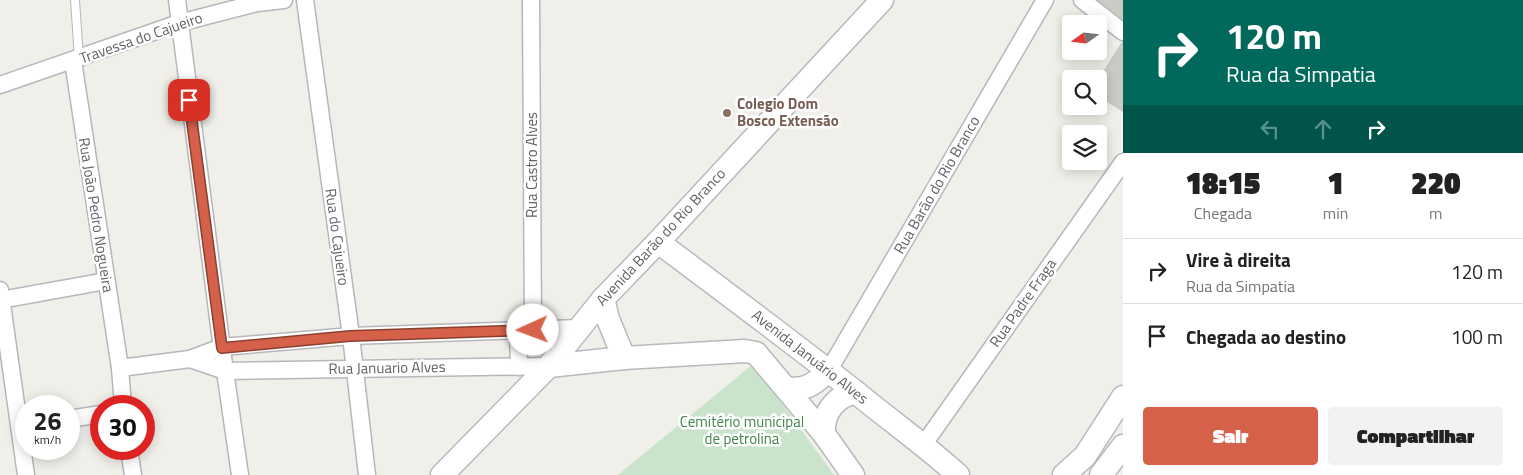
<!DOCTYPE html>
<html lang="pt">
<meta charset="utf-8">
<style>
:root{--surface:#fff;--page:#f2f2f2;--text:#222;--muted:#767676;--line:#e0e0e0;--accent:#d5614a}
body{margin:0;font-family:"Titillium Web",sans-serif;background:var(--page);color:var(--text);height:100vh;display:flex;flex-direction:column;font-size:19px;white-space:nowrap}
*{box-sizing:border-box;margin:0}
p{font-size:16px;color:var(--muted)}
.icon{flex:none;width:28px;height:28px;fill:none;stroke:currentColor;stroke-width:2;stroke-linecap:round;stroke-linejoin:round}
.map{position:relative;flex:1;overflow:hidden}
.sheet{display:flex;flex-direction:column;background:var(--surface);width:400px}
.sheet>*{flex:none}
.top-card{background:#00695c;color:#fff;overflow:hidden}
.needle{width:32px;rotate:255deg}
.controls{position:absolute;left:1062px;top:15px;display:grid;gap:10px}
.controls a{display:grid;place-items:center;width:45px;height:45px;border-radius:5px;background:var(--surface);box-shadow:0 2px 12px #0003;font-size:25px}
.speed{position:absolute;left:15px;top:395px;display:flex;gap:10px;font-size:25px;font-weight:700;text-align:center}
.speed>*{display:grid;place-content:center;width:65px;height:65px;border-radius:50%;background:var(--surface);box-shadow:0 2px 12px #0003;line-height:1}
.speed small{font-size:12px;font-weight:400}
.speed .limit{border:8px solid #d22;background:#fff;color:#111}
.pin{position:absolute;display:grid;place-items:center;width:42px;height:42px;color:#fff;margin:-21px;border-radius:10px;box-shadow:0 2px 8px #0006}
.me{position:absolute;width:55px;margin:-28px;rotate:268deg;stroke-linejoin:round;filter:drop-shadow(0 0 4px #0008)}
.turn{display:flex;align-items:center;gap:18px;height:105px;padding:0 20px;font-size:22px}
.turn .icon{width:65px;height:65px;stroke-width:2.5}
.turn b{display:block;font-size:35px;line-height:42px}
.lanes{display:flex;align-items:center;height:48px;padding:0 20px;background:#0003;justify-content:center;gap:25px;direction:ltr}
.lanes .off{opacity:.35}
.eta{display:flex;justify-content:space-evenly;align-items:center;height:85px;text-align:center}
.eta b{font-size:30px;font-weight:800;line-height:35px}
.action{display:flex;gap:10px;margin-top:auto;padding:10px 20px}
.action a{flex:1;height:58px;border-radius:5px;background:var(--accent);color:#fff;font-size:20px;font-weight:800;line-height:58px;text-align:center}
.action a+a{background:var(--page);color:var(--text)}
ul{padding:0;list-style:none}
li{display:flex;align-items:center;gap:15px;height:65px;padding:0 20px;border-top:1px solid var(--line)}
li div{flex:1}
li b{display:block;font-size:19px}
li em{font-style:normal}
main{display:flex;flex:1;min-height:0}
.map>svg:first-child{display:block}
.green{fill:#c9e4cb}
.building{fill:#cccac5}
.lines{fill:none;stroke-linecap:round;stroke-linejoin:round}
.lane-casing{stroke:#b6b7bb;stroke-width:10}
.street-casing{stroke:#b6b7bb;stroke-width:19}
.secondary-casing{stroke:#b7b9be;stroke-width:25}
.lane{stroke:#fff;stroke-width:8}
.street{stroke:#fff;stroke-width:16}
.secondary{stroke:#fff;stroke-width:22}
.route-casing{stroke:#8a3f30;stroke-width:12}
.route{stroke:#d5614a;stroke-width:9}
.education-dot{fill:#8d6e63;stroke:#fff;stroke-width:2}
.labels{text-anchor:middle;stroke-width:5;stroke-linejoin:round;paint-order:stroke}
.street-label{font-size:15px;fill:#606267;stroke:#fff}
.education-label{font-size:15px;font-weight:bold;fill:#785e54;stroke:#fff;text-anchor:start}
.park-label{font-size:15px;fill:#42844b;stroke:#fff}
</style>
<main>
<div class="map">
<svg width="1123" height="475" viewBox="0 0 1123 475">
<rect width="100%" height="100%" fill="#f0efe9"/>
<polygon class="green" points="753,364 834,475 618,475"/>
<g class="building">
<polygon points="1093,0 1123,0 1123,22"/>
<polygon points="1123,40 1123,112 1099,97 1099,78"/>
</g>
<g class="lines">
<g class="lane-casing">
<polyline id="lane" points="75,0 79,58"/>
</g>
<g class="street-casing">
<g id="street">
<polyline points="177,0 223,357 240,475"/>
<polyline points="305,0 351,336 367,475"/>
<polyline points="531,0 533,331"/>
<polyline points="1082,0 1123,32"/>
<polyline points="73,61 120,368 123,406"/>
<polyline points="0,85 179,23 257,3 284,0"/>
<polyline points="0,290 26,475"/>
<polyline points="1,300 106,281"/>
<polyline points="518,331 519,367"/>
<polyline points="190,359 225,371 549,366"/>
<polyline points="120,368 190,359 222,347 351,336 579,328"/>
<polyline points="829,370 1045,0"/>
<polyline points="69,419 101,414"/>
<polyline points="924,444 1123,162"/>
<polyline points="129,449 133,475"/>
</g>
</g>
<g class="secondary-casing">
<g id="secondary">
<path d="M658,242C725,292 792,342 858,394C891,421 926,446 958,475"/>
<polyline points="603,299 608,319 624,358"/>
<polyline points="549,366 624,358 745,351 756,353 824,434 853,475"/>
<path d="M787,388C805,392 817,382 829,370"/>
<path d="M824,434C822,414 836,394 857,393"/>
<polyline points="442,475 549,366 603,299 658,242 882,0"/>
<polyline points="1064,475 1085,456 1123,397"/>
<polyline points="1101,475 1123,446"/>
</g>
</g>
<use href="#lane" class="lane"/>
<use href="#street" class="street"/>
<use href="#secondary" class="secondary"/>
</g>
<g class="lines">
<g class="route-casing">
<polyline id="route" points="189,100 222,348 350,336 533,330"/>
</g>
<use href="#route" class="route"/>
</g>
<circle class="education-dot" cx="727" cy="113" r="5"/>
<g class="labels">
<g class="street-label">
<text transform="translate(141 38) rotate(-19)" y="5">Travessa do Cajueiro</text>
<text transform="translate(532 165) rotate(-90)" y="5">Rua Castro Alves</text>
<text transform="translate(937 185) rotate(-60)" y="5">Rua Barão do Rio Branco</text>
<text transform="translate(96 215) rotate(81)" y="5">Rua João Pedro Nogueira</text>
<text transform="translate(337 237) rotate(82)" y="5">Rua do Cajueiro</text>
<text transform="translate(661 237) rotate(-47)" y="5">Avenida Barão do Rio Branco</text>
<text transform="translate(1023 303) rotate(-55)" y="5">Rua Padre Fraga</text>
<text transform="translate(810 357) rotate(38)" y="5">Avenida Januário Alves</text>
<text transform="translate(387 368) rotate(-1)" y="5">Rua Januario Alves</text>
</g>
<g class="education-label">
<text x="737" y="109">Colegio Dom<tspan x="737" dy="17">Bosco Extensão</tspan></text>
</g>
<g class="park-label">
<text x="742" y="427">Cemitério municipal<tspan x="742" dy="17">de petrolina</tspan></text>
</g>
</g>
</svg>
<div class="controls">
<a><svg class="needle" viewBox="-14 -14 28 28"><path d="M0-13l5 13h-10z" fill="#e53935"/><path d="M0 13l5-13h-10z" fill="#767676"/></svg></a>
<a><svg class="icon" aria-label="search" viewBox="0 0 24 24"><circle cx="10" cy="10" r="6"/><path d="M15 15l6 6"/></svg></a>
<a><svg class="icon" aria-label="layers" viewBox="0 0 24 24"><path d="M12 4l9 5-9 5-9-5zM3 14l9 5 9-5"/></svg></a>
</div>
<div class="speed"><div>26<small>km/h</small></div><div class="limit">30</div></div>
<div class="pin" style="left:189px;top:100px;background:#d93025"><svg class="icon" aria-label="arrive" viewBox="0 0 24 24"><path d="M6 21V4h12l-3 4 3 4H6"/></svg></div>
<svg class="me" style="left:533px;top:330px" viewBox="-20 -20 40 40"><circle r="19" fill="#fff"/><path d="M0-13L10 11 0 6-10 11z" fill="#d5614a"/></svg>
</div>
<section class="sheet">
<div class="top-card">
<div class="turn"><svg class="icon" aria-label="right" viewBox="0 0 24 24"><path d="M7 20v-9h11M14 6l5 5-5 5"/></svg><div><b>120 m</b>Rua da Simpatia</div></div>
<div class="lanes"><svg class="icon off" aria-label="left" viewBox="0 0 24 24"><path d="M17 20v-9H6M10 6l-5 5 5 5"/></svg><svg class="icon off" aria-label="ahead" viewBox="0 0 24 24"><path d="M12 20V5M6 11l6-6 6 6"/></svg><svg class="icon" aria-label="right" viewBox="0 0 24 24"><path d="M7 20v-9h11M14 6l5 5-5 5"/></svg></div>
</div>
<div class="eta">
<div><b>18:15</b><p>Chegada</p></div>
<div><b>1</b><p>min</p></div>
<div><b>220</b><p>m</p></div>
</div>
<ul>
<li><svg class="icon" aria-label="right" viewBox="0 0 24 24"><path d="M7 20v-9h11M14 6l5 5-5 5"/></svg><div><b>Vire à direita</b><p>Rua da Simpatia</p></div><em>120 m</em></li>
<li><svg class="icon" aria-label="arrive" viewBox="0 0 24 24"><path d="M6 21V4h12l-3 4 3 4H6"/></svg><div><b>Chegada ao destino</b></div><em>100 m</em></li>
</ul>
<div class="action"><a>Sair</a><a>Compartilhar</a></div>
</section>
</main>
